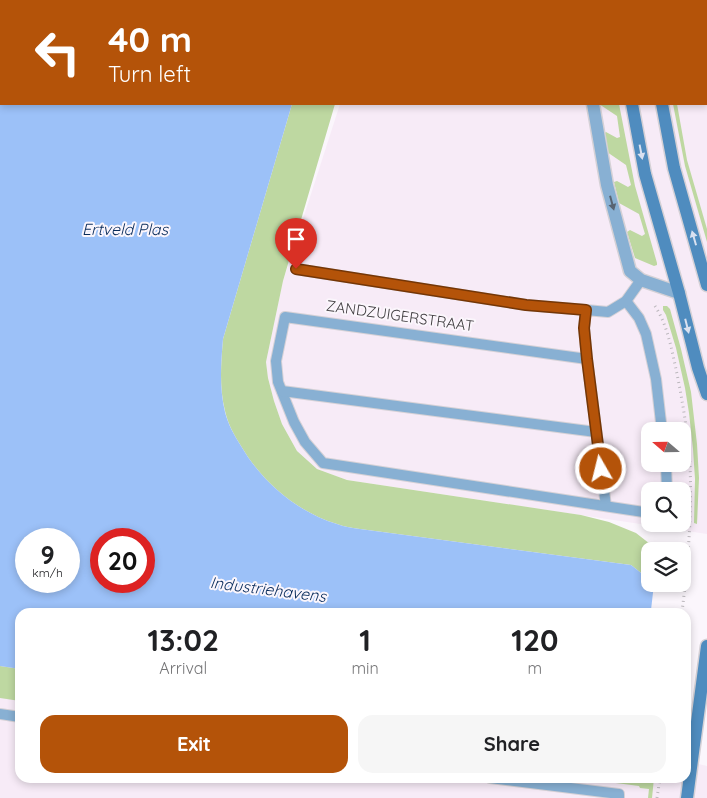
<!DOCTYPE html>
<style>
:root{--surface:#fff;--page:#f6f6f6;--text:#202124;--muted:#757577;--accent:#b45309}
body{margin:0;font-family:Quicksand,sans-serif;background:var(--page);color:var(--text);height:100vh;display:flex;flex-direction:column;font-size:19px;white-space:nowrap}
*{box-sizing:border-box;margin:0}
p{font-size:16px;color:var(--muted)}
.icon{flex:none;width:28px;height:28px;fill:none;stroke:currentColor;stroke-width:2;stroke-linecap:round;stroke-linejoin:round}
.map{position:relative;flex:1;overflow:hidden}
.details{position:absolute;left:15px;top:608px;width:676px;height:175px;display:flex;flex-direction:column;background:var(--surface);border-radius:15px;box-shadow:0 2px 8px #0003}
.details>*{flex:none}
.banner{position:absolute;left:0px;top:0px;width:708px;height:105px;box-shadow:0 2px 8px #0003;background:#b45309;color:#fff;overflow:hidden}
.needle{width:32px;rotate:290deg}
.fabs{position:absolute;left:641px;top:422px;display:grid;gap:10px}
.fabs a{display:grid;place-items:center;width:50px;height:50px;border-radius:10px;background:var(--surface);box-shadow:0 2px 8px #0003;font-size:25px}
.speed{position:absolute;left:15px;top:528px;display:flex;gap:10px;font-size:25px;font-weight:700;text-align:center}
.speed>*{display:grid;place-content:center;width:65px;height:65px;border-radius:50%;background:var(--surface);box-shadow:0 2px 8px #0003;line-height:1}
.speed small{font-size:12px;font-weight:400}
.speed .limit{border:8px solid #d22;background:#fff;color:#111}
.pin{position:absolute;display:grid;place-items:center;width:42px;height:42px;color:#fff;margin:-51px -21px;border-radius:50% 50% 50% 0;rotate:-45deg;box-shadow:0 0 5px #0007}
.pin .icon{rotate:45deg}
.me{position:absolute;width:55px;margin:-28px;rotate:352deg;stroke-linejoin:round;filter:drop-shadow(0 0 4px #0008)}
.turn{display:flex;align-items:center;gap:18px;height:105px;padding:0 25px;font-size:22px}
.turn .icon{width:65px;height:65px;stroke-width:2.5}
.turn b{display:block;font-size:35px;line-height:42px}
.eta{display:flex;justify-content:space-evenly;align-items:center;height:85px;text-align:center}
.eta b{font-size:30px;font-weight:800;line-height:35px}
.primary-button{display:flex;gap:10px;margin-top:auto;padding:10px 25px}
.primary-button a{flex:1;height:58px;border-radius:15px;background:var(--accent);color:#fff;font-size:20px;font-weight:800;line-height:58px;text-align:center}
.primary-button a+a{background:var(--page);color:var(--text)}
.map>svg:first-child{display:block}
.built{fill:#f7ebf7;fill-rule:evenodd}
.green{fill:#bed8a1}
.water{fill:#9cc1f8;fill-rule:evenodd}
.pier{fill:#fbf6fc}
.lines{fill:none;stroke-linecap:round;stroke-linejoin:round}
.service-casing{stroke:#d5d1d6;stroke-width:12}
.minor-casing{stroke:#d5d1d6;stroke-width:15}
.secondary-casing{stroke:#d5d1d6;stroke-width:15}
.path{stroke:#bcb8bd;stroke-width:3;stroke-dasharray:1 4;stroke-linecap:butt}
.service{stroke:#88b0d3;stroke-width:10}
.minor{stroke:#88b0d3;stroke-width:12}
.secondary{stroke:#4f8cbf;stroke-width:12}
.oneway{fill:#d9e1f0}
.oneway2{fill:#586472}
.route-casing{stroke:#753606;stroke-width:12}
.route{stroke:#b45309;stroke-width:9}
.labels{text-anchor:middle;stroke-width:4;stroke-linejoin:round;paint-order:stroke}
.street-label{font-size:15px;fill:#3e3b3e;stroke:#fbf6fc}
.water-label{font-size:16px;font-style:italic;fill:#082b5b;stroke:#fbf6fc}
</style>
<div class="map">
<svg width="707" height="798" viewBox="0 0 707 798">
<rect width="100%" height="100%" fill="#fbf6fc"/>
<g class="built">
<path d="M374,0H707V534L347,480L317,469L297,451L282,424L274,401L268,378L266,362L283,281L340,104H706V1H374ZM650,431H682V464H650ZM650,491H682V524H650Z"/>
<polygon points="0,614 20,618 20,778 686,778 686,761 707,766 707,798 0,798"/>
</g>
<g class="green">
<path d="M292,104H335L283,281L266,362L268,378L274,401L282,424L297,451L317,469L347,480L581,515L609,522L636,533L659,551H650V580L631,565L360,529C353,528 345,527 337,524C297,512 262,482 241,446C234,435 228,424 225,411C219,387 221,363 223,339Z"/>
<polygon points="599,104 619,104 635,186 657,263 657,265 654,266 635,258 627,232 630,230 642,236 645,234 639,214 619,203 614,182 617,181 628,187 631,185 626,165 607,152 603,134 606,132 617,138 620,137 617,116"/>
<polygon points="673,104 677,104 687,160 707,229 707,242 685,166"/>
<polygon points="663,306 667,306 670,309 681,349 691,392 697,444 699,478 697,524 694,523 695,479 693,449 689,413 685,388 676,348 666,315 663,310"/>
<polygon points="0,666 20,669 20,701 0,698"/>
<polygon points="577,778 654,778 652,798 648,798 649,789 640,788 639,786"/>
</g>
<path class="water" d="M0,0H326L325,1H1V104H292L223,339C221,363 219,387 225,412C228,424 234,435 241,446C262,482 297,512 337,524C345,527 353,528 360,529L631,565L650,580V584H654L651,610L666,612H20V669L0,666ZM26,539H69V581H26ZM101,539H144V581H101Z"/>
<polygon class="pier" points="686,613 707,615 707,671 686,669"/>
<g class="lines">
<g class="service-casing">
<g id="service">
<polyline points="296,269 526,305 586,310"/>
<polyline points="626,301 639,318 646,334 656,379 662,431"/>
<polyline points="587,359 285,317 276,361 278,382 294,422 305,442 323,463 650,513"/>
<polyline points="282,391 596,432"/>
<polyline points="666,464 667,491"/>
<polyline points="606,506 587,359 584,328 586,310 608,312 626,301 641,280"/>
<polyline points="0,714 20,717"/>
<polyline points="490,778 619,794 619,798"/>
</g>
</g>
<g class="minor-casing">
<g id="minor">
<polyline points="582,0 582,1"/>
<polyline points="593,104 607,185 630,271 641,280 679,293"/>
</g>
</g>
<g class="secondary-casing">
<g id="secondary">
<polyline points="620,0 621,1"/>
<polyline points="650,0 650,1"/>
<polyline points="632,104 645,174 679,293 698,368 707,394"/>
<polyline points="662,104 674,168 707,285"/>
<polyline points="687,798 707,646"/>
</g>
</g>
<g class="path">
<path d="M655,306C668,326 672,351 677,374C683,404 688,434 690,465C692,514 688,563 682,612"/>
<polyline points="657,798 660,778"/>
</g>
<use href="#service" class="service"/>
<use href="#minor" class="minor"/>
<use href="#secondary" class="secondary"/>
</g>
<defs><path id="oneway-solid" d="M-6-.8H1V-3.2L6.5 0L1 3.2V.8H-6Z" transform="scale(1.25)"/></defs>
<g class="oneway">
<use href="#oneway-solid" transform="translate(641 152) rotate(79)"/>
<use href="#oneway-solid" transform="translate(694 238) rotate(-106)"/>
<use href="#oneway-solid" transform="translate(687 326) rotate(76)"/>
</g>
<use class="oneway2" href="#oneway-solid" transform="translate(612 203) rotate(75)"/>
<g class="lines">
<g class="route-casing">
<polyline id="route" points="296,269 526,305 586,310 584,328 587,359 601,469"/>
</g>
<use href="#route" class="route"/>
</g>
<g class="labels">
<g class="street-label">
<text transform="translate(400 316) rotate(8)" y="5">ZANDZUIGERSTRAAT</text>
</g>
<g class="water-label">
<text x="125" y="235">Ertveld Plas</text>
<text transform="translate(268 589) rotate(7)" y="6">Industriehavens</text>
</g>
</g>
</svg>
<div class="fabs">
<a><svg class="needle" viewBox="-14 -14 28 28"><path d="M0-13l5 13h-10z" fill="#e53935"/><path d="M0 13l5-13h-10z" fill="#757577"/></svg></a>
<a><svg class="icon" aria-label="search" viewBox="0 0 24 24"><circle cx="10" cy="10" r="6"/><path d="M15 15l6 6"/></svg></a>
<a><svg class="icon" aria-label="layers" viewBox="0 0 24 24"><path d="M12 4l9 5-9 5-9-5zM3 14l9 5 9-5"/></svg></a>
</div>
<div class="speed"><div>9<small>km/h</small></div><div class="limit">20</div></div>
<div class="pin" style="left:296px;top:269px;background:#d93025"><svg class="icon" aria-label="arrive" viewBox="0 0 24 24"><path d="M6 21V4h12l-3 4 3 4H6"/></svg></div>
<svg class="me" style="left:601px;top:469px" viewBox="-20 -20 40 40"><circle r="17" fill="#b45309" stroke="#fff" stroke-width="3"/><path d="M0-11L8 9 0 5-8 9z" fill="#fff"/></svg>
<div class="banner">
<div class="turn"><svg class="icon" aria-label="left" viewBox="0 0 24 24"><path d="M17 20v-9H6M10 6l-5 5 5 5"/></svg><div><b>40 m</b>Turn left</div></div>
</div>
<section class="details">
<div class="eta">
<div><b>13:02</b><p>Arrival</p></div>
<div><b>1</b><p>min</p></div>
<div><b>120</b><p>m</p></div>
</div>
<div class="primary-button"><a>Exit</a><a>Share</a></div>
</section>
</div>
